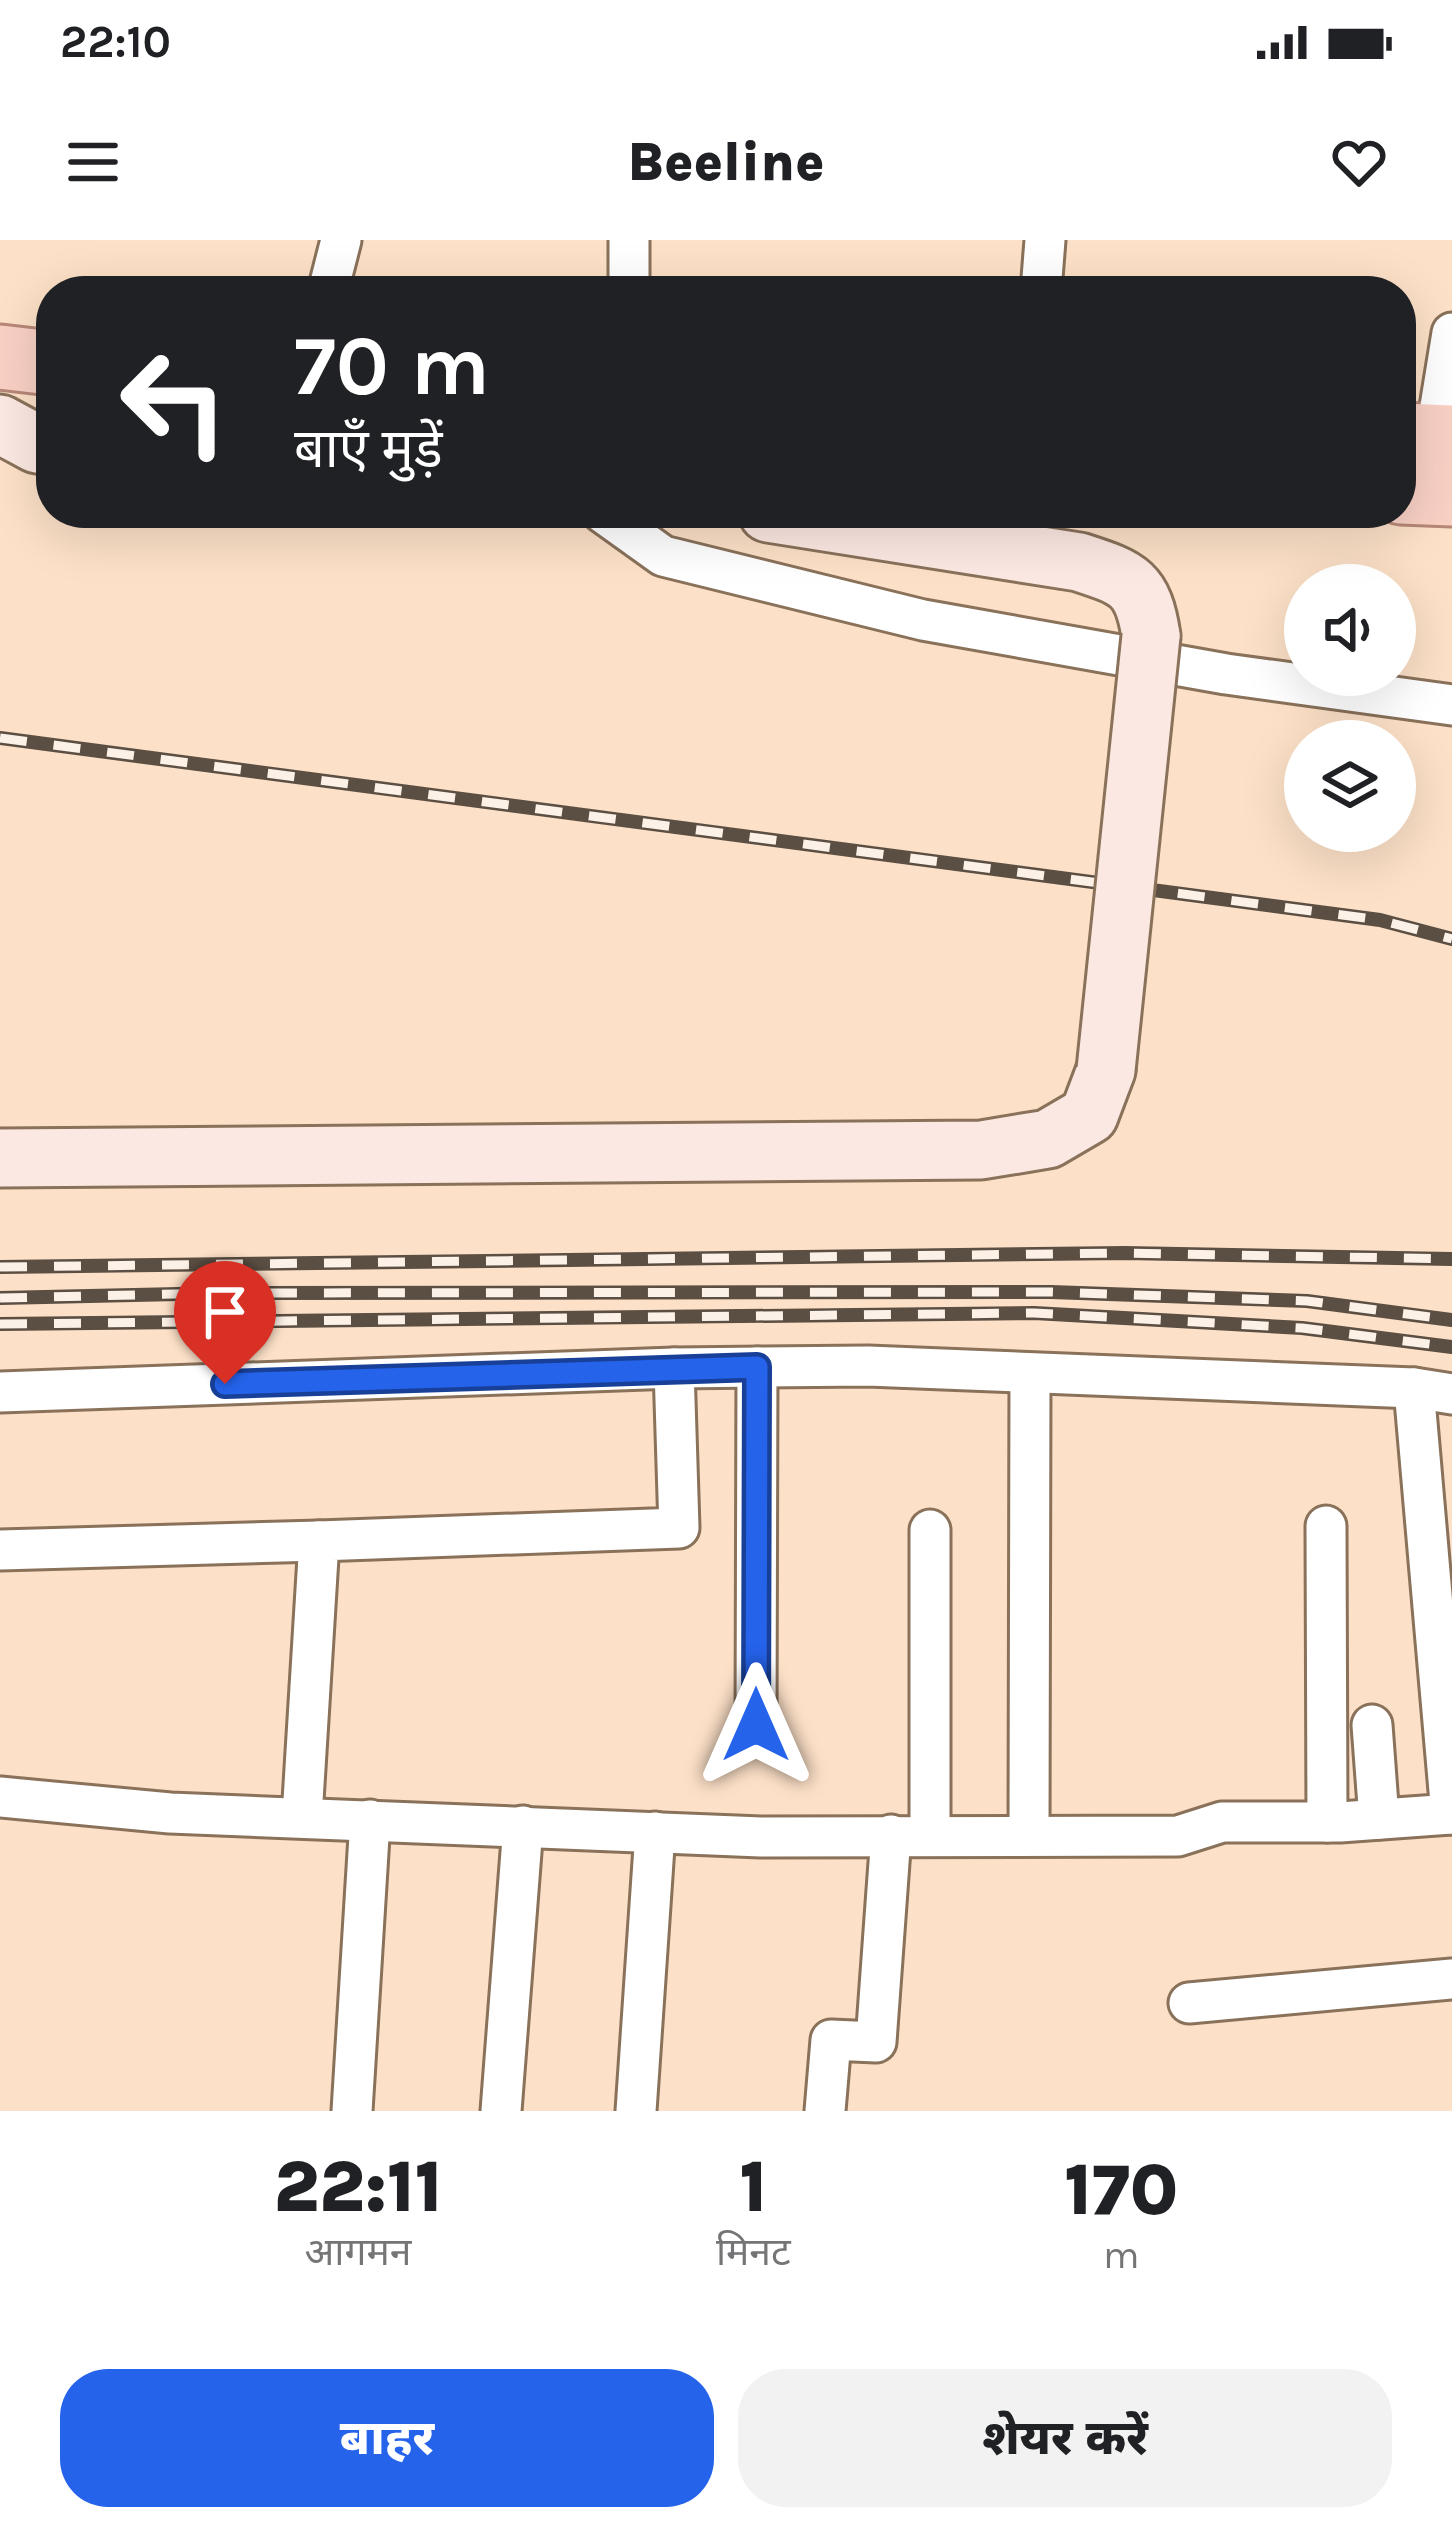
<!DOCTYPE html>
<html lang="hi">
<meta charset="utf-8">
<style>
:root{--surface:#fff;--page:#f2f2f2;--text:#202124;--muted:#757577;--accent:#2563eb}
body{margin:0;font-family:Karla,"Noto Sans Devanagari",sans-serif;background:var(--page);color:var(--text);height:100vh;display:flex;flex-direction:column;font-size:45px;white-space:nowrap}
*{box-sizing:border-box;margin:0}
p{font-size:39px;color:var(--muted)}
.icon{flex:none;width:66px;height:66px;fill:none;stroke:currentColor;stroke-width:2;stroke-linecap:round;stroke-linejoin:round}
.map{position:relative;height:1871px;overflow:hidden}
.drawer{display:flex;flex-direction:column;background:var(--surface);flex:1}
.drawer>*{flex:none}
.guide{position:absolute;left:36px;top:36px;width:1380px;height:252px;border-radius:48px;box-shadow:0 12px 48px #0002;background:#202124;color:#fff;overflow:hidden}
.controls{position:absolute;left:1284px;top:324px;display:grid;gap:24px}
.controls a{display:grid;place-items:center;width:132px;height:132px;border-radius:50%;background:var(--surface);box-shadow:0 12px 48px #0002;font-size:60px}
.pin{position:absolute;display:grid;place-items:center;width:102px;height:102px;color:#fff;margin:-123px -51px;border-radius:50% 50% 50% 0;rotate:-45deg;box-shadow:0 0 12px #0007}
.pin .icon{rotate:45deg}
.me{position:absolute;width:132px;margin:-66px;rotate:0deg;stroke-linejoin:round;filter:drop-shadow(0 0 9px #0008)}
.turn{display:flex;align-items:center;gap:42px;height:252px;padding:0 60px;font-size:54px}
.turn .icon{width:156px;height:156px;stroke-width:2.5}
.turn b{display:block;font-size:84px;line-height:102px}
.eta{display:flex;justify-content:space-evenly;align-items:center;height:204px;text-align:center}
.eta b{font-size:72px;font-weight:800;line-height:84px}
.primary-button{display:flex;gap:24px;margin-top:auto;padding:24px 60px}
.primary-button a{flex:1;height:138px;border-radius:48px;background:var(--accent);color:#fff;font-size:48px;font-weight:800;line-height:138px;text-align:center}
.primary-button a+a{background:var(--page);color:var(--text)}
.status{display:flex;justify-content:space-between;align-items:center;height:84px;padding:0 60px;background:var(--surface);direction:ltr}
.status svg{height:33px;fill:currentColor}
header{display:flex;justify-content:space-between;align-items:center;height:156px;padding:0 60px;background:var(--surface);font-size:54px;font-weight:800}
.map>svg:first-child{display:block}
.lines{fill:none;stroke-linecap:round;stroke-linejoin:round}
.street-casing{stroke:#89715a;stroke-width:45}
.secondary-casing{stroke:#89715a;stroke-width:63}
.primary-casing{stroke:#b78777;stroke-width:69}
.street{stroke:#fff;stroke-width:39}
.secondary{stroke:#fce8e2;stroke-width:57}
.primary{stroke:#f9d0c4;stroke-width:63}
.rail-casing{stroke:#5b4e42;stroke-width:14}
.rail{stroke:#fcf1e7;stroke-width:9;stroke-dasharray:27;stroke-linecap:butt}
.secondary-bridge-casing{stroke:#89715a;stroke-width:63;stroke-linecap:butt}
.secondary-bridge{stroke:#fce8e2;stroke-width:57}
.route-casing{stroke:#184099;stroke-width:30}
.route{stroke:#2563eb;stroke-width:21}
</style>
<div class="status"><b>22:10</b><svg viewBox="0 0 49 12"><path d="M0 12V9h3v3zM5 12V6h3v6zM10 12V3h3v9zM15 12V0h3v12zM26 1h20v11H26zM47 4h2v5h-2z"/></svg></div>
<header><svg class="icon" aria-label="menu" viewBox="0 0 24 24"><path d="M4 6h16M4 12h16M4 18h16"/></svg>Beeline<svg class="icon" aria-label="heart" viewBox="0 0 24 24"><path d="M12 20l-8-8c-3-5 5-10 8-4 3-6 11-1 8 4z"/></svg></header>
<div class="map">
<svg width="1452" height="1871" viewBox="0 0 1452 1871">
<rect width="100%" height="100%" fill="#fce0c7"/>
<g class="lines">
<g class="street-casing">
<g id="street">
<polyline points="629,0 629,51"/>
<polyline points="328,51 341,0"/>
<polyline points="1041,51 1045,0"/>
<polyline points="1439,173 1452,93"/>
<polyline points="603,273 663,316 923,380 1226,434 1452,465"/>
<polyline points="1414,1148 1451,1574"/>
<polyline points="0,1152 674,1128 868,1126 1414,1148 1452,1154"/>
<polyline points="1326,1286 1327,1582"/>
<polyline points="930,1290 930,1595"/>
<polyline points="0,1310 319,1301"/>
<polyline points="756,1485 757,1127"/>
<polyline points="1372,1485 1379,1579"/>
<polyline points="0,1557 170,1573 761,1597 1178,1596 1222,1582 1340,1582 1452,1574"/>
<polyline points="302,1577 319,1301 679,1288 674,1128"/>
<polyline points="1029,1594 1030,1133"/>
<polyline points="1189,1763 1452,1739"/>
<polyline points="352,1871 370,1580"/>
<polyline points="501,1871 523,1586"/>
<polyline points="636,1871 655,1592"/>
<polyline points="825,1871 831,1800 876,1802 891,1595"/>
</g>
</g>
<g class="secondary-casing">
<g id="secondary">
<polyline points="0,184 37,204 51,205"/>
<path d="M768,273L1079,322C1128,338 1143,342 1151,396"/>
<polyline points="0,918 981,910 1048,899 1089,875 1106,830"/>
</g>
</g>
<g class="primary-casing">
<g id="primary">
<polyline points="0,117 51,123"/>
<polyline points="1401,195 1452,197"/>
<polyline points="1401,252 1452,254"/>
</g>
</g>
<use href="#street" class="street"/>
<use href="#secondary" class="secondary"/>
<use href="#primary" class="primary"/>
<g class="rail-casing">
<g id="rail">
<polyline points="0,498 1380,680 1452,699"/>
<polyline points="0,1027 1125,1013 1452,1019"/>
<polyline points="0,1058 223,1053 1051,1052 1307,1061 1452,1080"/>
<polyline points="0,1084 1034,1073 1302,1088 1452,1107"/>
</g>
</g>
<use href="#rail" class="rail"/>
<g class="secondary-bridge-casing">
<polyline id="secondary-bridge" points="1106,830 1151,396"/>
</g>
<use href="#secondary-bridge" class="secondary-bridge"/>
</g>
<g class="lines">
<g class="route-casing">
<polyline id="route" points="225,1144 757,1127 756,1485"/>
</g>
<use href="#route" class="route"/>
</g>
</svg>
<div class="controls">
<a><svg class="icon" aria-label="sound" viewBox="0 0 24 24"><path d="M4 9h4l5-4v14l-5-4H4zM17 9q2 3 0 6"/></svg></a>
<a><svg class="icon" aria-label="layers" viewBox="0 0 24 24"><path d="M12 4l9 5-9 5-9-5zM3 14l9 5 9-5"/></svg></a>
</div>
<div class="pin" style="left:225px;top:1144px;background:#d93025"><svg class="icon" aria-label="arrive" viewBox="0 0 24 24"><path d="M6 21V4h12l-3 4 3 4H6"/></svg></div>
<svg class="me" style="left:756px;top:1485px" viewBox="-20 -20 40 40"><path d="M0-17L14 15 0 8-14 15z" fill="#2563eb" stroke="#fff" stroke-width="4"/></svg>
<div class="guide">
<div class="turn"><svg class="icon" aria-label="left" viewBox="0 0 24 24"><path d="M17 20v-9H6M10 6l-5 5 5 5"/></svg><div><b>70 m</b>बाएँ मुड़ें</div></div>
</div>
</div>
<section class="drawer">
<div class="eta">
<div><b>22:11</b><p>आगमन</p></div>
<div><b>1</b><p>मिनट</p></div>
<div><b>170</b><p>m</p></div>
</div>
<div class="primary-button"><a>बाहर</a><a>शेयर करें</a></div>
</section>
